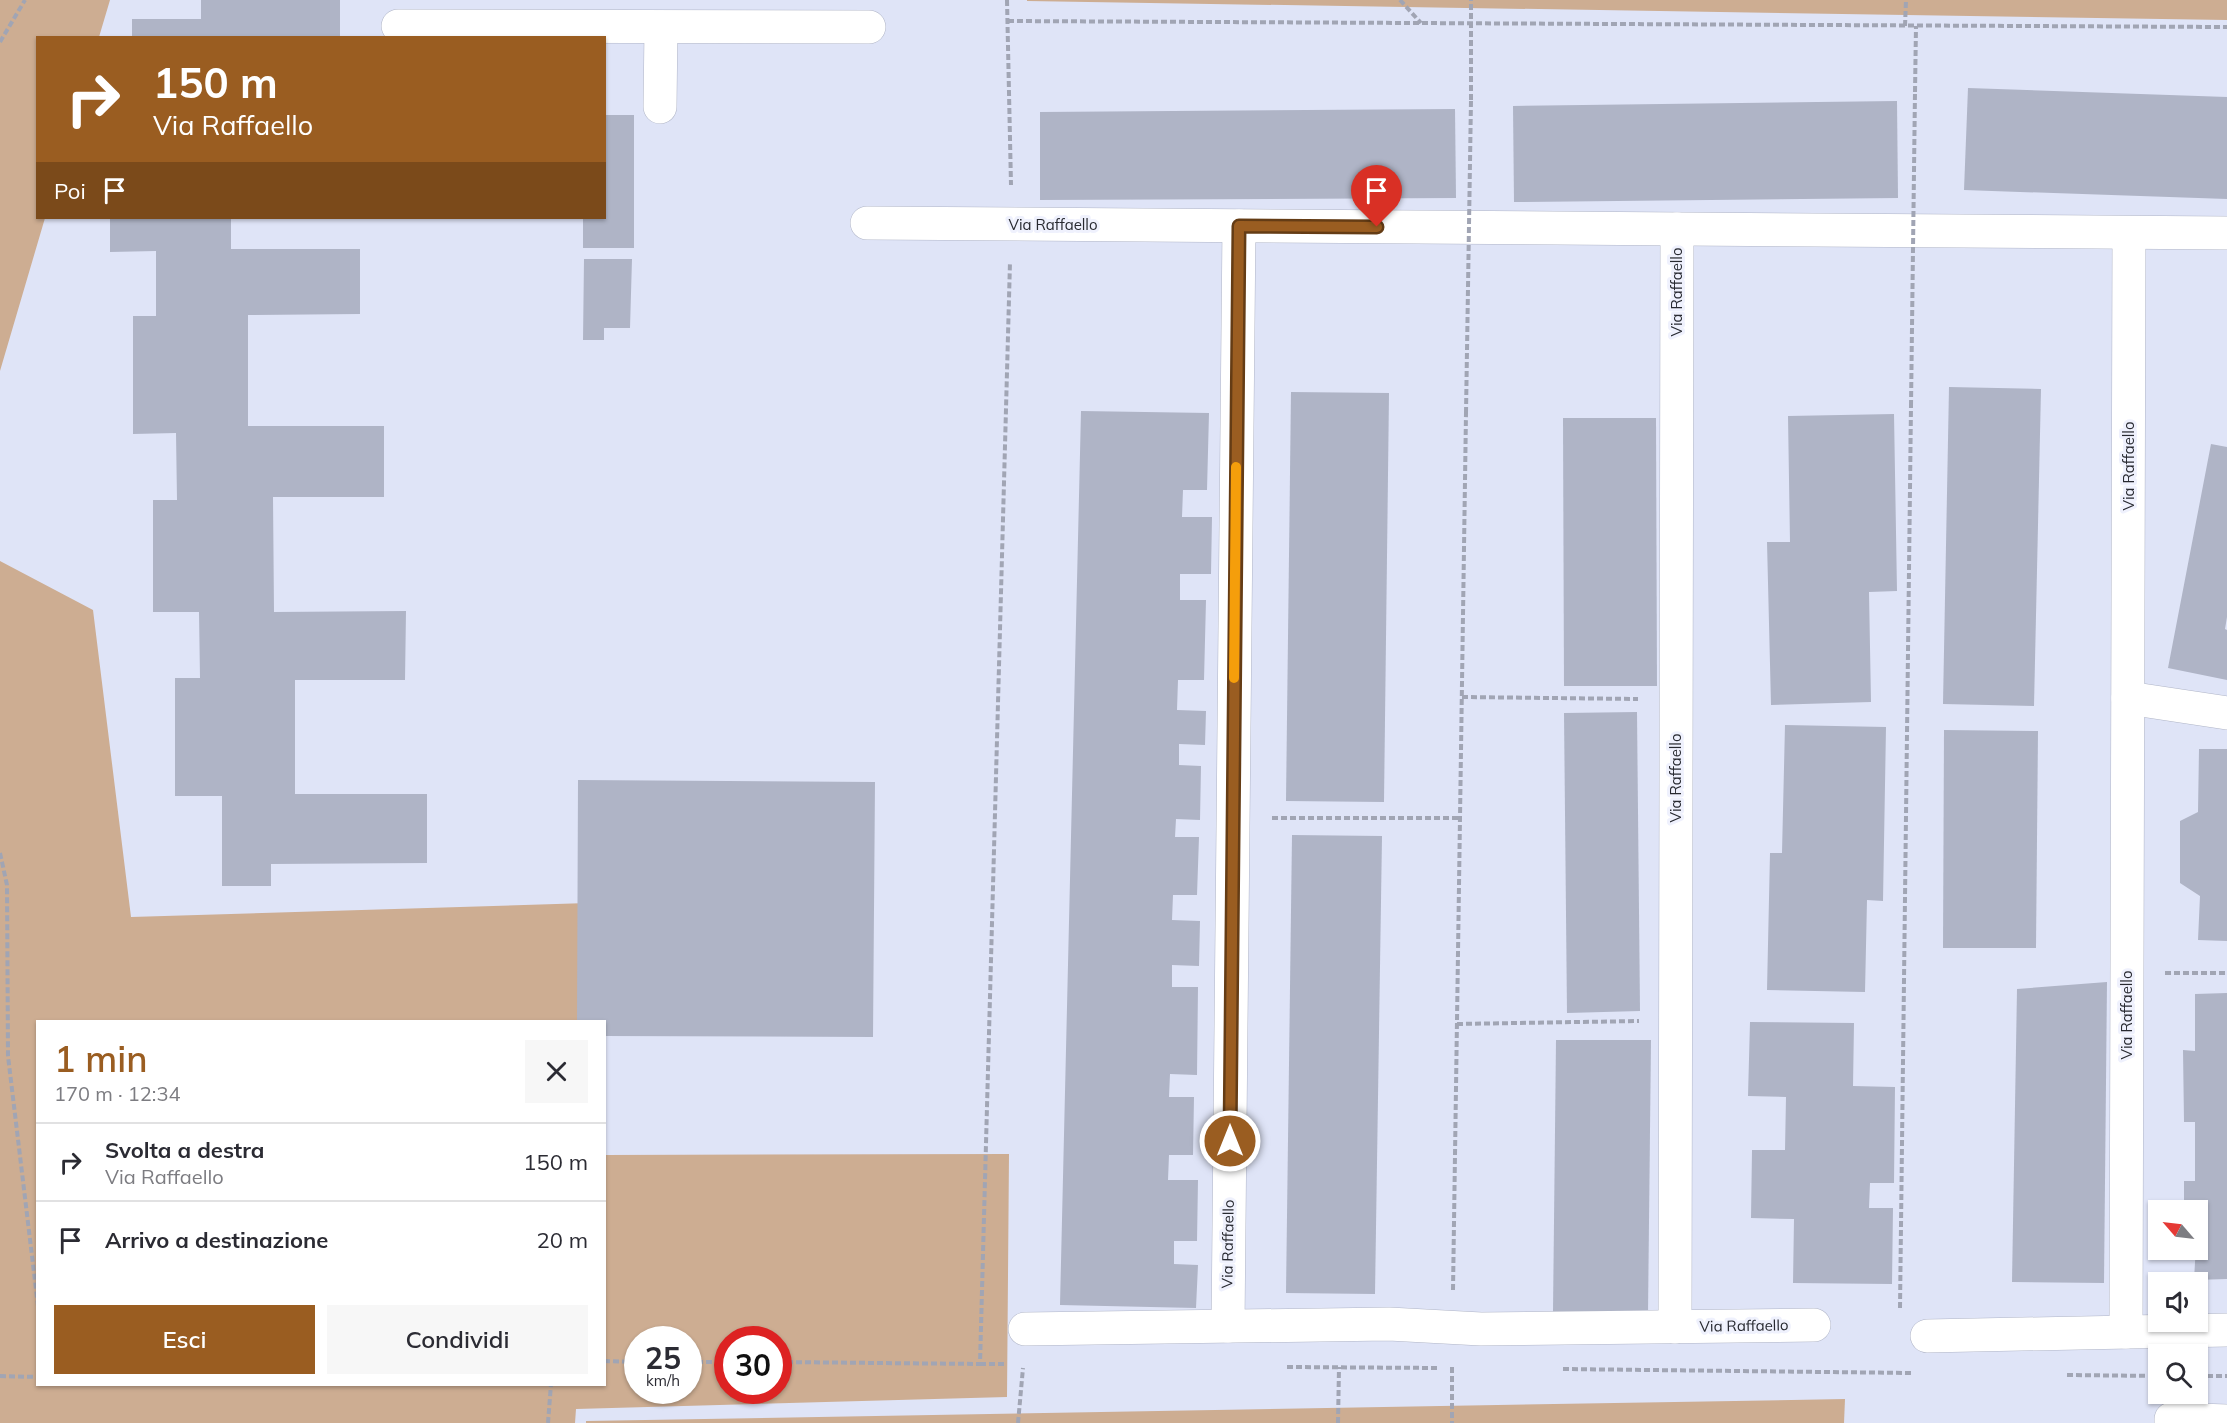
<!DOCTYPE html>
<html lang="it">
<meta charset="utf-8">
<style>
:root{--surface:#fff;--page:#f7f7f7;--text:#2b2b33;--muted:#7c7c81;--line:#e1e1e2;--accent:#9a5d21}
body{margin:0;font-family:Mulish,sans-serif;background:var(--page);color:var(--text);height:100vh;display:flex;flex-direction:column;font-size:22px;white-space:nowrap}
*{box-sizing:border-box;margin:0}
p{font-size:20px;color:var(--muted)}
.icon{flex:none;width:33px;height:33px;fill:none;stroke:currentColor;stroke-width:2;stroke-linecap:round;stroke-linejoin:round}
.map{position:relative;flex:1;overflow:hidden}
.side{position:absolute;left:36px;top:1020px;width:570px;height:366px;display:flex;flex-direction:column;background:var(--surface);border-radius:0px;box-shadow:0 2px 4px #0004}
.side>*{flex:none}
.hud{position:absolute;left:36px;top:36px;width:570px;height:183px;border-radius:0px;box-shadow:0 2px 4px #0004;background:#9a5d21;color:#fff;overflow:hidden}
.needle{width:39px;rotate:298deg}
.buttons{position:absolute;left:2148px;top:1200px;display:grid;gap:12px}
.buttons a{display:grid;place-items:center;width:60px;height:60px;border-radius:0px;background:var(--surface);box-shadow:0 2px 4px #0004;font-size:30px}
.speed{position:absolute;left:624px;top:1326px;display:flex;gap:12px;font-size:30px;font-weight:700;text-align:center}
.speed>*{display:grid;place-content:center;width:78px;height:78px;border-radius:50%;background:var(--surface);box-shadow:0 2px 4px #0004;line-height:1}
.speed small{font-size:15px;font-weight:400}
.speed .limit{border:9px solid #d22;background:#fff;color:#111}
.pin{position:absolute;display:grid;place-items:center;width:51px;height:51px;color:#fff;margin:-62px -26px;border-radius:50% 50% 50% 0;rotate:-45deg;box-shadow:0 0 6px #0007}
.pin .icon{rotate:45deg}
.me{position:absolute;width:66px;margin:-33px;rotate:0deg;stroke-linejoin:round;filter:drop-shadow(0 0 4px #0008)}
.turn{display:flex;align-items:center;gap:21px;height:126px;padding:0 18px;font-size:27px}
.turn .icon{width:78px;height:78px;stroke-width:2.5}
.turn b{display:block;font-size:42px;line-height:51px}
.then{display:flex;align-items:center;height:57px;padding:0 18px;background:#0003;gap:12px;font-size:22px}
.round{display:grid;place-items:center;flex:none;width:63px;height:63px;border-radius:0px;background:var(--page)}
.summary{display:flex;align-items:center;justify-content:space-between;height:102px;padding:0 18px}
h1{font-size:36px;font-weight:600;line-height:45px;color:var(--accent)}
.button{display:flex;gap:12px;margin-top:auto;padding:12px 18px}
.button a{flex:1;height:69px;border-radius:0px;background:var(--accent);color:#fff;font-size:24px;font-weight:600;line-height:69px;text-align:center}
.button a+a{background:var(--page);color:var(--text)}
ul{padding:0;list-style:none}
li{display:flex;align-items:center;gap:18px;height:78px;padding:0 18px;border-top:2px solid var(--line)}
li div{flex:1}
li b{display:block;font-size:22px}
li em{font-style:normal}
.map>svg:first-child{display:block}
.green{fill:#cdad92;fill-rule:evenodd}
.building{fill:#afb4c6}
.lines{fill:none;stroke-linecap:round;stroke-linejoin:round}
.minor-casing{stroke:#b0b5c7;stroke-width:34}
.path{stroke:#a1a5b4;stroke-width:4;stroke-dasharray:6 3;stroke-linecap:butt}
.minor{stroke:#fff;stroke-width:33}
.path-bridge{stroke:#a1a5b4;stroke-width:4;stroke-dasharray:6 3;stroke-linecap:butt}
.route-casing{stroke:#643c15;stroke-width:15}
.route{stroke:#9a5d21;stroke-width:10}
.slow{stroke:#f59e0b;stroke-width:10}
.labels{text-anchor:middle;stroke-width:6;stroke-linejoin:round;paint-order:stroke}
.street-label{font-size:15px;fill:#272930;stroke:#eff1fd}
</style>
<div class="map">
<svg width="2227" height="1423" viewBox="0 0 2227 1423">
<rect width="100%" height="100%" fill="#dfe4f7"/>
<g class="green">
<polygon points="0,0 110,0 99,37 38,38 38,218 45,218 0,371"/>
<polygon points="1027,0 2227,0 2227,20 1027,1"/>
<path d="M0,561L93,610L131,917L588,903L590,1021L38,1022V1384H604L605,1155L1009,1154L1007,1397L576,1409L575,1423H0ZM638,1340H688V1390H638ZM728,1340H778V1390H728Z"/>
<polygon points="1845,1399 1844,1423 586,1423 586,1421"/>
</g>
<g class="building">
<polygon points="201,0 340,0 340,38 132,38 132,19 201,19"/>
<polygon points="1968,88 2227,97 2227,199 1964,190"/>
<polygon points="1897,101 1898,198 1514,202 1513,106"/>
<polygon points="1455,109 1456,198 1040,200 1040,112"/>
<polygon points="604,115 634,115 634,248 583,248 583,218 604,218"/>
<polygon points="110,218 231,218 231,249 360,249 360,314 248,315 248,426 384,426 384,497 273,497 274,612 406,611 405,680 295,680 295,794 427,794 427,863 271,864 271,886 222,886 222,796 175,796 175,678 200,678 199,612 153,612 153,500 177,500 176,433 133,434 133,316 156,316 156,251 110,252"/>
<polygon points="584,259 632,259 630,328 604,328 604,340 583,340"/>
<polygon points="1949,387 2041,389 2034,706 1943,704"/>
<polygon points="1291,392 1389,393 1384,802 1286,801"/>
<polygon points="1081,411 1209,413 1207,490 1183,490 1182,517 1212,517 1211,574 1180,574 1180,600 1206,600 1204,680 1178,680 1177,710 1206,711 1205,745 1179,744 1179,765 1201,766 1200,820 1176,819 1175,837 1199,837 1197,895 1173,895 1172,920 1200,921 1199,966 1172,965 1172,987 1198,987 1197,1075 1170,1074 1169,1097 1194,1097 1193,1155 1169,1155 1168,1180 1198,1180 1197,1241 1174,1241 1174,1264 1198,1265 1196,1308 1060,1305"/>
<polygon points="1894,414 1897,591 1869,592 1871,702 1771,705 1767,542 1790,542 1788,416"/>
<polygon points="1563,418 1656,418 1657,686 1564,686"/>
<polygon points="2211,444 2227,447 2227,617 2225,629 2227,630 2227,680 2168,668"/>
<polygon points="1637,712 1640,1011 1567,1013 1564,713"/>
<polygon points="1785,725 1886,727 1883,901 1867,900 1865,992 1767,990 1770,853 1782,853"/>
<polygon points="1944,730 2038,731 2036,948 1943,948"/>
<polygon points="2199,749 2227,749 2227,941 2198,940 2200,896 2180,883 2180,821 2198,812"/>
<polygon points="578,780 875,782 873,1037 604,1036 604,1022 577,1022"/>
<polygon points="1292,835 1382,836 1375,1294 1286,1293"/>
<polygon points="2107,982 2104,1283 2012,1282 2017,989"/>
<polygon points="2227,993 2227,1279 2194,1280 2198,1210 2184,1210 2184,1181 2195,1181 2195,1122 2184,1122 2183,1050 2195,1051 2195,994"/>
<polygon points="1750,1022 1854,1023 1853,1086 1895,1087 1894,1183 1870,1183 1869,1208 1893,1208 1892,1284 1793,1283 1794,1219 1751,1218 1752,1150 1785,1150 1786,1097 1748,1096"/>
<polygon points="1556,1040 1651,1040 1648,1313 1553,1312"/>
</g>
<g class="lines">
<g class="minor-casing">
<g id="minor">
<polyline points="398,26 869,27"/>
<polyline points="660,107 661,27"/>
<polyline points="867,223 2227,233"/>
<polyline points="2128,698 2227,713"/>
<polyline points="1228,1326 1239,226"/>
<polyline points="1675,1327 1677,229"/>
<polyline points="1025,1329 1389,1324 1481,1329 1814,1325"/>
<polyline points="2126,1332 2129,233"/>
<polyline points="1927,1336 2227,1330"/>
<polyline points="2171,1423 2171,1419 2227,1421"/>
</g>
</g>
<g class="path">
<polyline points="1007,0 1011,185"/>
<polyline points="1400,0 1421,23"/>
<polyline points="1008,21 2227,27"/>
<polyline points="1905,26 1906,0"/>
<polyline points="0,42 25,0"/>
<polyline points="1915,92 1916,26"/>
<polyline points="1471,100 1471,0"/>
<polyline points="1462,697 1638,699"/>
<polyline points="1272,818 1460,818"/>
<polyline points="0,853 7,885 8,1056 38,1306"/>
<polyline points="2165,973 2227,973"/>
<polyline points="1457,1024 1639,1021"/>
<polyline points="1453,1290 1466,413"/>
<polyline points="1900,1308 1911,406"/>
<polyline points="604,1361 638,1362"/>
<polyline points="688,1362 728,1362"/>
<polyline points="778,1362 980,1364 1010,262"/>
<polyline points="980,1364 1007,1364"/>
<polyline points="1287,1367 1438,1368"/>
<polyline points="1452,1367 1452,1423"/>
<polyline points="1563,1369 1912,1373"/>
<polyline points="2067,1375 2158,1376"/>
<polyline points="0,1376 38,1377"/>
<polyline points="2198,1376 2227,1376"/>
<polyline points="548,1423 551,1384"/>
<polyline points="1018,1423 1023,1368"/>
<polyline points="1338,1423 1339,1367"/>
</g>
<use href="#minor" class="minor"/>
<g class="path-bridge">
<polyline points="1911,406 1915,92"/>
<polyline points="1466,413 1471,100"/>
</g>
</g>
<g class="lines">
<g class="route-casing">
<polyline id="route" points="1230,1141 1239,226 1377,227"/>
</g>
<use href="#route" class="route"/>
<polyline class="slow" points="1234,678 1236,467"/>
</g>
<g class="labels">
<g class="street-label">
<text x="1053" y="230">Via Raffaello</text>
<text transform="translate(1677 292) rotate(-90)" y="5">Via Raffaello</text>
<text transform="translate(2129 466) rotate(-90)" y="5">Via Raffaello</text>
<text transform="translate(1676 778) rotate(-90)" y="5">Via Raffaello</text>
<text transform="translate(2127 1015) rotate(-90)" y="5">Via Raffaello</text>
<text transform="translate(1228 1244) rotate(-89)" y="5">Via Raffaello</text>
<text transform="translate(1744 1326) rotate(-1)" y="5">Via Raffaello</text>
</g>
</g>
</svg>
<div class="buttons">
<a><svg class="needle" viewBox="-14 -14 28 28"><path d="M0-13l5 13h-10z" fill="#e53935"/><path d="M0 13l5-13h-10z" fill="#7c7c81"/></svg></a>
<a><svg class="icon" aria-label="sound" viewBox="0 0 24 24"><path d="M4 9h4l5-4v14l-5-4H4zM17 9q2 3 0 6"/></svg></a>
<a><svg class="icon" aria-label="search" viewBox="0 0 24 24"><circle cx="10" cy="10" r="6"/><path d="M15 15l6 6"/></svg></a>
</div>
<div class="speed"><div>25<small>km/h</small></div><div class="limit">30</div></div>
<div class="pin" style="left:1377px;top:227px;background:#d93025"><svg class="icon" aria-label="arrive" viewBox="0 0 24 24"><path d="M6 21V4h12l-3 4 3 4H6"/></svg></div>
<svg class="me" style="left:1230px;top:1141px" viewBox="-20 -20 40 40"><circle r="17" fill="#9a5d21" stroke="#fff" stroke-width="3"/><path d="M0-11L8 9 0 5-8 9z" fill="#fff"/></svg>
<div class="hud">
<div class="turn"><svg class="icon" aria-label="right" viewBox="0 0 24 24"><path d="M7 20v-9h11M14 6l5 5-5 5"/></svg><div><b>150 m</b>Via Raffaello</div></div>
<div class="then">Poi<svg class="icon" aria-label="arrive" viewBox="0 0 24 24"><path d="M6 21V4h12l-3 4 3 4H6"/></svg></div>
</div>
<section class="side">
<div class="summary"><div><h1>1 min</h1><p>170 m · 12:34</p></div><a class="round"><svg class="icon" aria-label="close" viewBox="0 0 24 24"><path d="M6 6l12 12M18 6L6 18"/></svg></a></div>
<ul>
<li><svg class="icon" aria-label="right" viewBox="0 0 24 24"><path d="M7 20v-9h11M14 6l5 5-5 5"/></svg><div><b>Svolta a destra</b><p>Via Raffaello</p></div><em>150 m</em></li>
<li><svg class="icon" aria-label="arrive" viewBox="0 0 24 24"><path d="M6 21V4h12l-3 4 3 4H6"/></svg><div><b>Arrivo a destinazione</b></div><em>20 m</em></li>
</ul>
<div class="button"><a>Esci</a><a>Condividi</a></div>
</section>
</div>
